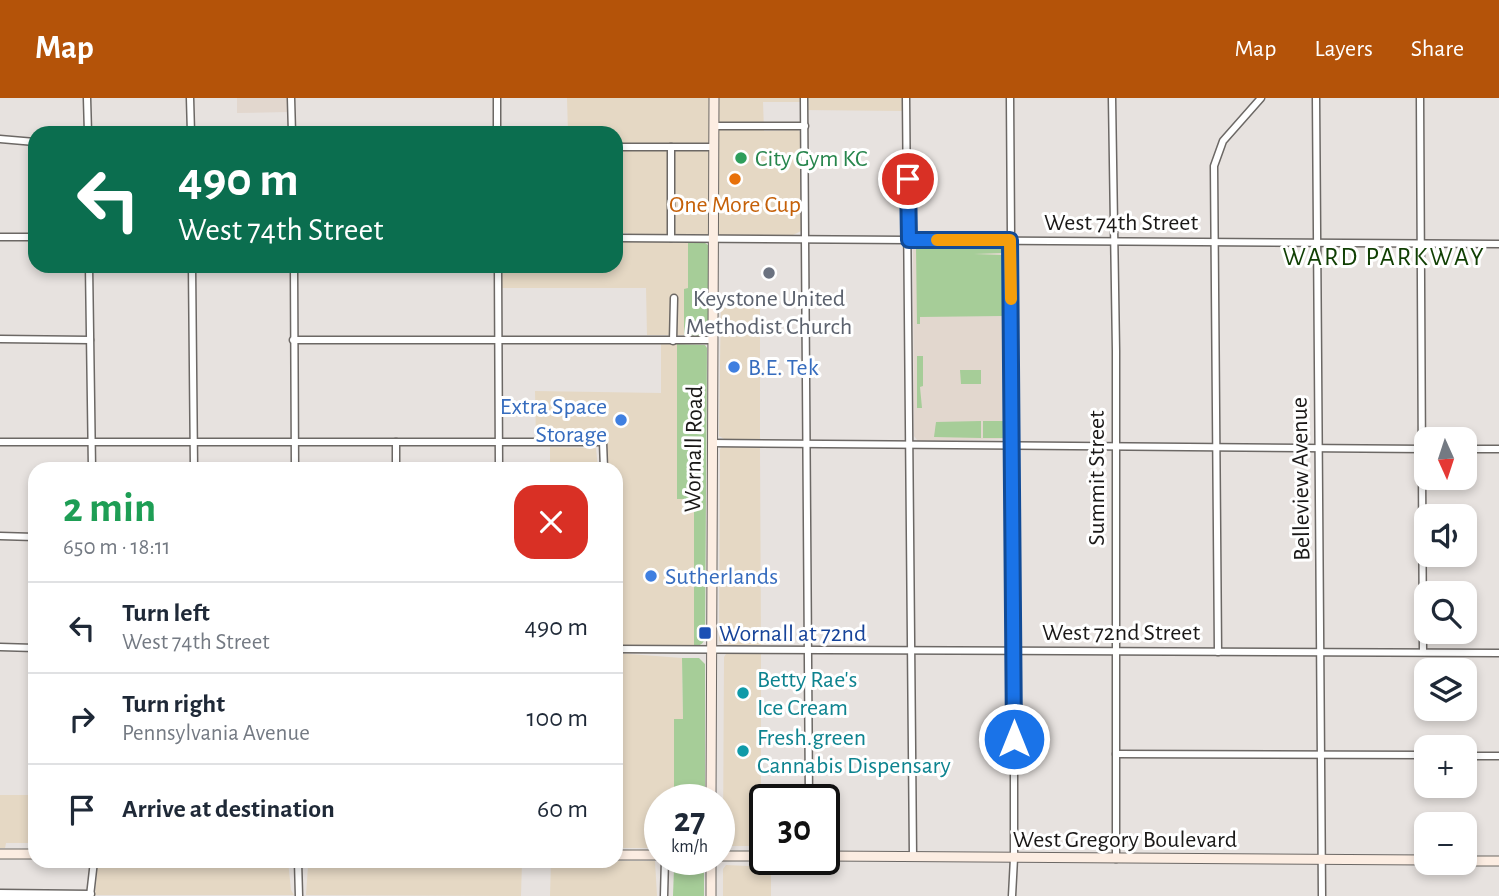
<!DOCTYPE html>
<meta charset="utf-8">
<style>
:root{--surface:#fff;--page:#f2f2f3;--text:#1f2937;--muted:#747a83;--line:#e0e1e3;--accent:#b45309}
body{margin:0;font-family:"Alegreya Sans",sans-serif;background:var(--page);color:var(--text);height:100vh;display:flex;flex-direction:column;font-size:26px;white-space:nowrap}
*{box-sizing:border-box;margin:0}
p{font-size:23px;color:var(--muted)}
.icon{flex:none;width:38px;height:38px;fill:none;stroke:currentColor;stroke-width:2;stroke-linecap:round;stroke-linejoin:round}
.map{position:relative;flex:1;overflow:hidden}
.details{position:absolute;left:28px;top:364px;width:595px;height:406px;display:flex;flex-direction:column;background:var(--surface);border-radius:21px;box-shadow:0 4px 10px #0003}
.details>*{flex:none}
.top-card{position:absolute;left:28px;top:28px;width:595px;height:147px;border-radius:21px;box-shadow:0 4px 10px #0003;background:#0b6e4f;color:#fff;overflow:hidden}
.needle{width:46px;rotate:177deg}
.tools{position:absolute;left:1414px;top:329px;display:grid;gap:14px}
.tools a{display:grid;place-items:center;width:63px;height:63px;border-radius:14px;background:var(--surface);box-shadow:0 4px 10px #0003;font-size:35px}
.speed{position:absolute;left:644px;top:686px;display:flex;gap:14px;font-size:35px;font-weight:700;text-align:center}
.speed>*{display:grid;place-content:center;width:91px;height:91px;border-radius:50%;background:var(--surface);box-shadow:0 4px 10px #0003;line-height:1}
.speed small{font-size:18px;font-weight:400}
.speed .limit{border:4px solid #111;border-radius:10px;background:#fff;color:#111}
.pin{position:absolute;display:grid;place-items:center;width:60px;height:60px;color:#fff;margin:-30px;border:4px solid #fff;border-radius:50%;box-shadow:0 2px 7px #0007}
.me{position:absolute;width:77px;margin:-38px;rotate:0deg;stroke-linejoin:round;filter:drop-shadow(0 0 5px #0008)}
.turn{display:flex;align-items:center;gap:24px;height:147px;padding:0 35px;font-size:32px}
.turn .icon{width:91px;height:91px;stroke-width:2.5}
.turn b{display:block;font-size:49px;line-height:60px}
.round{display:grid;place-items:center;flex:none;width:74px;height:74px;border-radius:21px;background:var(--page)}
.summary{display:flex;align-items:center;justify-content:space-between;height:119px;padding:0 35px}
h1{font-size:42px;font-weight:700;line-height:52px;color:#1e9e55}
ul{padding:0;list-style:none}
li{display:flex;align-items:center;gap:21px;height:91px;padding:0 35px;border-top:2px solid var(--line)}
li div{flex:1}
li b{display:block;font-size:26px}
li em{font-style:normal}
header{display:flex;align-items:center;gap:42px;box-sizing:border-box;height:98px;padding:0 35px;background:var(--accent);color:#fff}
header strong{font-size:33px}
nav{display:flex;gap:38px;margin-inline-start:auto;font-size:24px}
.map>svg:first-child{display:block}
.commercial{fill:#e5d8c4}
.built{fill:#e2d7ce}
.green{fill:#a6cd98}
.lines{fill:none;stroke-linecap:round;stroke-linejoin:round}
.street-casing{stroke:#6c6865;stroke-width:9}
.secondary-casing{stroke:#6c6865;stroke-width:11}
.street{stroke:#fff;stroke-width:6}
.secondary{stroke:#fcede2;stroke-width:9}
.route-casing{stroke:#114b97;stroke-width:18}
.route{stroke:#1a73e8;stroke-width:12}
.slow{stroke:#f59e0b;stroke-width:12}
.leisure-dot{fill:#2e9e5b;stroke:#fff;stroke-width:2.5}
.food-dot{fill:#e8710a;stroke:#fff;stroke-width:2.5}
.worship-dot{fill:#6b7280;stroke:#fff;stroke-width:2.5}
.shop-dot{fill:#3f7fe0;stroke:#fff;stroke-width:2.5}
.transit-dot{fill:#1a4fb4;stroke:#fff;stroke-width:2.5}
.culture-dot{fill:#0f9aa8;stroke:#fff;stroke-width:2.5}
.labels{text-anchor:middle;stroke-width:6;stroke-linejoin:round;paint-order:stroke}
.leisure-label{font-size:24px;fill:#27864d;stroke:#fff;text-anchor:start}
.food-label{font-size:24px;fill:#c56008;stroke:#fff}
.street-label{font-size:24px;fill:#1a1817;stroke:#fff}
.worship-label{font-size:24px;fill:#5b616d;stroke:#fff}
.shop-label{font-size:24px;fill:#366cbe;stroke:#fff;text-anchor:start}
.transit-label{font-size:24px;fill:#164399;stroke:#fff;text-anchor:start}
.culture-label{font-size:24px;fill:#0d838f;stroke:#fff;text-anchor:start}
.neighbourhood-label{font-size:26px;letter-spacing:2px;fill:#103f03;stroke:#fff}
</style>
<header>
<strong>Map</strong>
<nav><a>Map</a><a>Layers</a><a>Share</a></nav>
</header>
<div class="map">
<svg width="1499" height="798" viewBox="0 0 1499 798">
<rect width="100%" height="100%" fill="#e7e2df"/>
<g class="commercial">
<polygon points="567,0 903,0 903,13 801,12 800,4 763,4 764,33 798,32 800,34 801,133 793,137 688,137 688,191 684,191 684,237 647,237 646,190 502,190 502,168 616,168 616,144 629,144 628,135 616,135 616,35 568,35"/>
<polygon points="721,197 758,197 760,199 760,341 726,342 719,338"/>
<polygon points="661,246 677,246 677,400 694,401 694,548 616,548 616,371 606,371 606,342 536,342 535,293 661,295"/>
<polygon points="550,349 596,350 598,371 550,371"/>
<polygon points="722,349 760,349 761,547 724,547 719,543 720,351"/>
<polygon points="616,555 682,560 683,621 674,622 674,702 660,702 660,747 652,750 616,750"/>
<polygon points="726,556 761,556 761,748 728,748 723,744 724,559"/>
<polygon points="0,697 35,697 35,745 6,745 5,750 0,750"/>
<polygon points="98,763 288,763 291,792 294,797 95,797"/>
<polygon points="311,763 522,763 521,798 306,797 308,768"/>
<polygon points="551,763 655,763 657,798 550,798"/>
<polygon points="726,767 771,769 771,798 723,798 723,771"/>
</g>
<g class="built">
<polygon points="237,0 288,0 288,14 237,15"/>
<polygon points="1004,145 1008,151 1008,341 918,343 914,338 913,147"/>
</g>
<g class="green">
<polygon points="688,144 705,145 708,147 708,234 704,238 684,237 684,191 688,190"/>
<polygon points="916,149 1002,149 1002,155 974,156 1002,157 1003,162 1004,154 1004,225 1002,218 920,219 920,226 917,226"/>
<path d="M677,246L705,247L707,250L705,539C704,545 701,548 694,548V401H677Z"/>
<polygon points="917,258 923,258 923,288 920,289 922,310 917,310"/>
<polygon points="960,272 981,272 981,286 961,286"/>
<polygon points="981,323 981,340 934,339 936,324"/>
<polygon points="983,323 1005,323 1006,340 983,340"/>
<polygon points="682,560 699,560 705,566 705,702 674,702 674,621 683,621"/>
<polygon points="678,766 704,769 704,798 673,798 674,770"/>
</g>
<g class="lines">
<g class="street-casing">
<g id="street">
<polyline points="87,0 88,35"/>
<polyline points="190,0 191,35"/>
<polyline points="291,0 292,35"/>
<polyline points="497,0 497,35"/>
<polyline points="804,0 809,702"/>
<polyline points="906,0 913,759"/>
<polyline points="1010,0 1014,553 1014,760 1012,798"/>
<polyline points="1112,0 1116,253 1116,761"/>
<polyline points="1316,0 1322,798"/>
<polyline points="1420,0 1423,554"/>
<polyline points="714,28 805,28"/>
<polyline points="0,41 35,44"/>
<polyline points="616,49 714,49"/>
<polyline points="671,49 671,140"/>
<polyline points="0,139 35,139"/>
<polyline points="616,140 1499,146"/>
<polyline points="89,168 92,371"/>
<polyline points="192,168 194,371"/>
<polyline points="294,168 295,371"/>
<polyline points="498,168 499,371"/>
<polyline points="0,241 90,242"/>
<polyline points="293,242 713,242"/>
<polyline points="673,243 674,200"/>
<polyline points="0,344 603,344 604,371"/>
<polyline points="396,344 396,371"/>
<polyline points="712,345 1426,351"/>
<polyline points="1465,351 1499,351"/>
<polyline points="0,438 35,439"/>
<polyline points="0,549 35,550"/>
<polyline points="616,551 1499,555"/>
<polyline points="1218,554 1214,68 1223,43 1261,0"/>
<polyline points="1116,656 1426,657"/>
<polyline points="1465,658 1499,658"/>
<polyline points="298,763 299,798"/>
<polyline points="0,795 91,796"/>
<polyline points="90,798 94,763"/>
<polyline points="664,798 665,761"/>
</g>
</g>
<g class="secondary-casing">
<g id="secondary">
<polyline points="711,702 714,0"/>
<polyline points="0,756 35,756"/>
<polyline points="616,757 660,757"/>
<polyline points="719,758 765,758"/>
<polyline points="824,758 1426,762"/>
<polyline points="711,761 711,798"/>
<polyline points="1465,763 1499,763"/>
</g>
</g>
<use href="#street" class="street"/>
<use href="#secondary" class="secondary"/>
</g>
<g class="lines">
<g class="route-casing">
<polyline id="route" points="908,81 909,142 1010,142 1014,641"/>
</g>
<use href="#route" class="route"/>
<polyline class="slow" points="937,142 1010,142 1011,201"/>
</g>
<circle class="leisure-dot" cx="741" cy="60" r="7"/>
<circle class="food-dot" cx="735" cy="81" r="7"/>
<circle class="worship-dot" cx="769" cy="175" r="7"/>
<g class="shop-dot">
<circle cx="734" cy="269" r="7"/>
<circle cx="621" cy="322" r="7"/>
<circle cx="651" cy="478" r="7"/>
</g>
<rect class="transit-dot" x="698" y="528" width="14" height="14" rx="3.5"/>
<g class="culture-dot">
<circle cx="743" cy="595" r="7"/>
<circle cx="743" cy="653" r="7"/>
</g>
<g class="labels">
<g class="leisure-label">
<text x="755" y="68">City Gym KC</text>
</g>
<g class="food-label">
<text x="735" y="114">One More Cup</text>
</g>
<g class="street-label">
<text x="1121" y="132">West 74th Street</text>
<text transform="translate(693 351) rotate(-89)" y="8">Wornall Road</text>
<text transform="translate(1096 380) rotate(-90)" y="8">Summit Street</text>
<text transform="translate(1300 381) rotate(-91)" y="8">Belleview Avenue</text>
<text x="1121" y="542">West 72nd Street</text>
<text x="1125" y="749">West Gregory Boulevard</text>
</g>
<g class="worship-label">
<text x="769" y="208">Keystone United<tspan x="769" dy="28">Methodist Church</tspan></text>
</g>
<g class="shop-label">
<text x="748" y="277">B.E. Tek</text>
<text x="607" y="316" text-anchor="end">Extra Space<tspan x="607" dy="28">Storage</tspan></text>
<text x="665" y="486">Sutherlands</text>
</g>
<g class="transit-label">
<text x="719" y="543">Wornall at 72nd</text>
</g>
<g class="culture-label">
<text x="757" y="589">Betty Rae's<tspan x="757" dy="28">Ice Cream</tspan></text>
<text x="757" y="647">Fresh.green<tspan x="757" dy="28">Cannabis Dispensary</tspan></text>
</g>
<g class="neighbourhood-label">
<text x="1384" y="167">WARD PARKWAY</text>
</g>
</g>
</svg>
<div class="tools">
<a><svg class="needle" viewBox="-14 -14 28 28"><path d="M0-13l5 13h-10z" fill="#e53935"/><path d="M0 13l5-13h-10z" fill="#747a83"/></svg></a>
<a><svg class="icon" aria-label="sound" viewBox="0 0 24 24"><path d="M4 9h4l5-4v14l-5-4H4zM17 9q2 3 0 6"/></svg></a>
<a><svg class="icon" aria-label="search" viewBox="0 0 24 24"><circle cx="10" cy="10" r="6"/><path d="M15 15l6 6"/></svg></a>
<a><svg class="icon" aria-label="layers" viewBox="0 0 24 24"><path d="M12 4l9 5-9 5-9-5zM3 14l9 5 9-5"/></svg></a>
<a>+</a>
<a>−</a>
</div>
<div class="speed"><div>27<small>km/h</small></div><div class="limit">30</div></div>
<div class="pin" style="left:908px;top:81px;background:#d93025"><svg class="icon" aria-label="arrive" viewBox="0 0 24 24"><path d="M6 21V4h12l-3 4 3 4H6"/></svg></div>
<svg class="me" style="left:1014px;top:641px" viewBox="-20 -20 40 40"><circle r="17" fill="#1a73e8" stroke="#fff" stroke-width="3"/><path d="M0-11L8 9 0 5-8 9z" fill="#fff"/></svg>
<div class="top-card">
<div class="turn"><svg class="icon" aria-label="left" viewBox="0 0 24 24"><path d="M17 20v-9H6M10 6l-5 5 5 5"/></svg><div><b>490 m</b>West 74th Street</div></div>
</div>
<section class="details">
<div class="summary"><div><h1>2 min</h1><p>650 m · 18:11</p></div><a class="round" style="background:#d93025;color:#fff"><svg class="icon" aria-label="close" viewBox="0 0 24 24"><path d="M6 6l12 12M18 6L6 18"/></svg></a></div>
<ul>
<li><svg class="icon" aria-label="left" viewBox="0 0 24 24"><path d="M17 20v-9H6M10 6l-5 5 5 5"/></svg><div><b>Turn left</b><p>West 74th Street</p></div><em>490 m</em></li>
<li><svg class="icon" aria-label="right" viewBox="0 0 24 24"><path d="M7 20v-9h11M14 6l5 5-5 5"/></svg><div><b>Turn right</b><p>Pennsylvania Avenue</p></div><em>100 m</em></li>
<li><svg class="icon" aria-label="arrive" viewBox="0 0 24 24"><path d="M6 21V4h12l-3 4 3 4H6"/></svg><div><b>Arrive at destination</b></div><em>60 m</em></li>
</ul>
</section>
</div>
